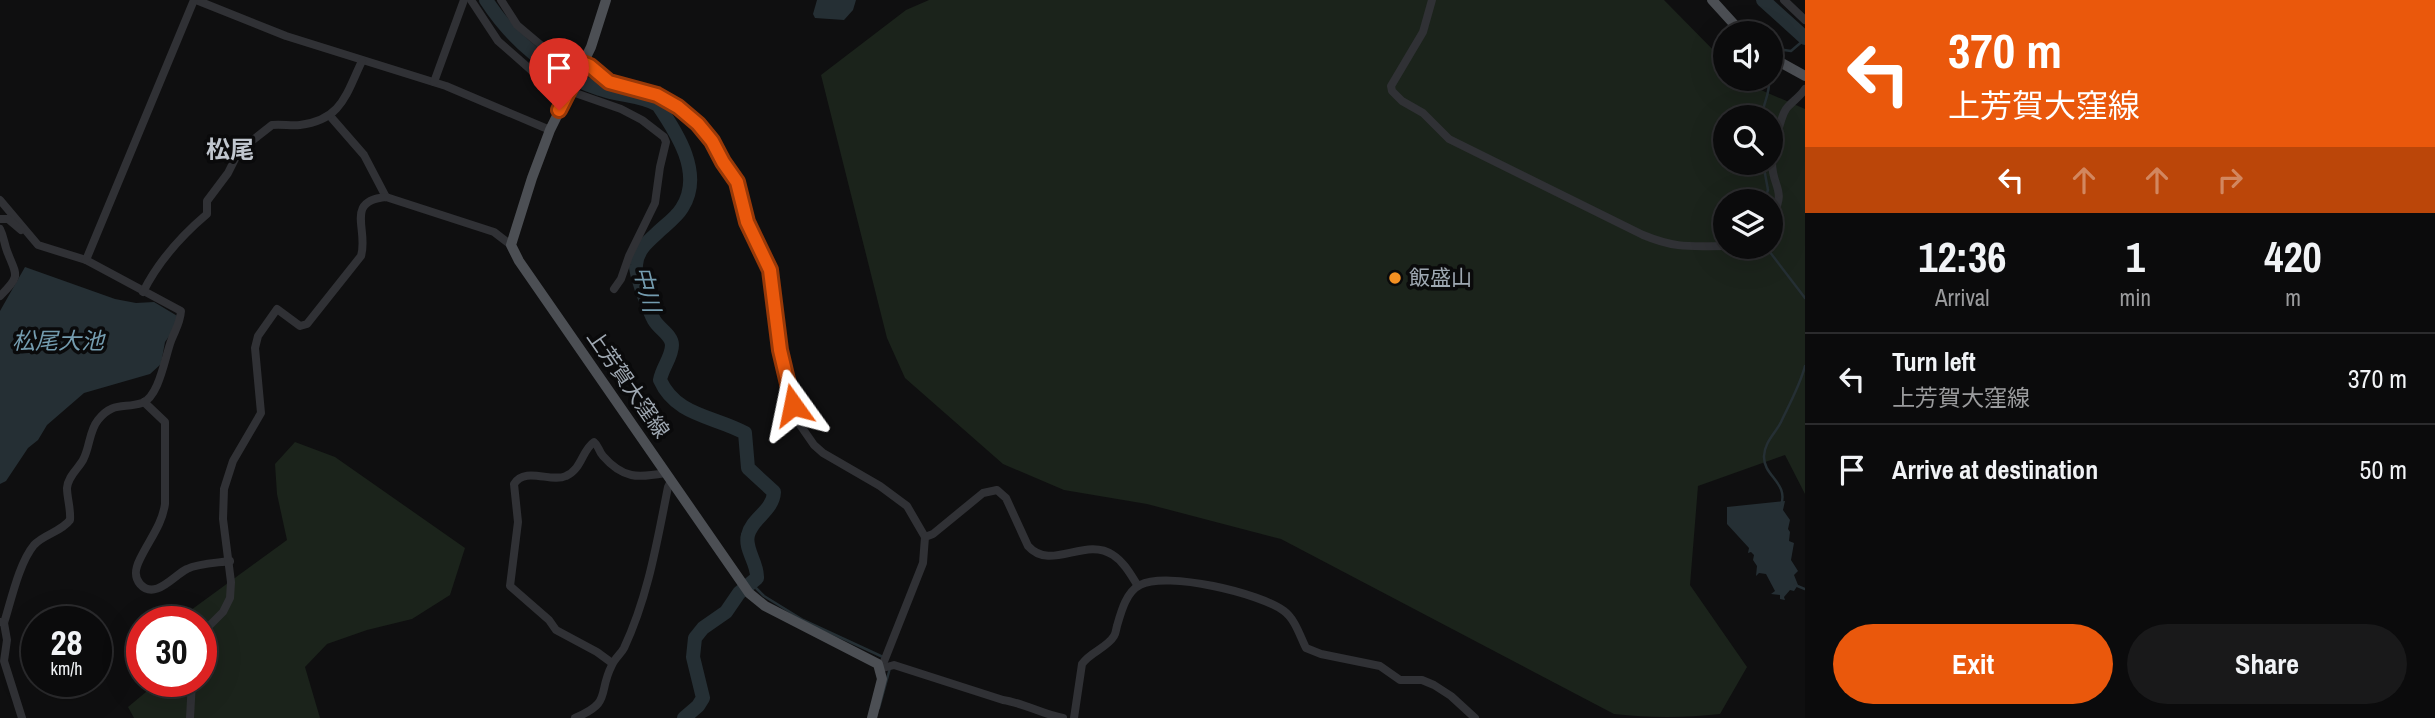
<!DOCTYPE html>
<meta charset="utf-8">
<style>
:root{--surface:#0b0b0c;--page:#19191a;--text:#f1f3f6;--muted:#9a9b9d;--line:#2b2b2d;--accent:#ea580c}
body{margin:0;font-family:"Archivo Narrow","Noto Sans JP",sans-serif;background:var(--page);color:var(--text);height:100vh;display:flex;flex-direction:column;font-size:26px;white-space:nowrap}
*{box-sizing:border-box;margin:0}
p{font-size:23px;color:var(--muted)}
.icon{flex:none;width:38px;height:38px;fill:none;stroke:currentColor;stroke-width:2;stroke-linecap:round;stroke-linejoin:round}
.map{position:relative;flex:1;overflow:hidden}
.side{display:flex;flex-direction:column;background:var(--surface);width:630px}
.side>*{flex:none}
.guide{background:#ea580c;color:#fff;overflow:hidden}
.tools{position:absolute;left:1713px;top:21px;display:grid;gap:14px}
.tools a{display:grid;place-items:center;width:70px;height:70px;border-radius:50%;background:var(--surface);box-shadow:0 7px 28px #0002,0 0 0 2px var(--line);font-size:35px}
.speed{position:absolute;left:21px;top:606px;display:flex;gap:14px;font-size:35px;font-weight:700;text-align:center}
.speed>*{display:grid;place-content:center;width:91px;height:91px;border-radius:50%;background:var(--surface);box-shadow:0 7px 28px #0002,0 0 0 2px var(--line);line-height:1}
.speed small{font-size:18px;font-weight:400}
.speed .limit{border:10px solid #d22;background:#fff;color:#111}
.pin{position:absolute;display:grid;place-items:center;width:60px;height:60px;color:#fff;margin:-72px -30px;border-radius:50% 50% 50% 0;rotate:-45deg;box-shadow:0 0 7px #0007}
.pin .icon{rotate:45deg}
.me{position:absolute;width:77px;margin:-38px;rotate:348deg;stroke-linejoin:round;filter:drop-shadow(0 0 5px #0008)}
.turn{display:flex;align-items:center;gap:24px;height:147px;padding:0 28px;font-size:32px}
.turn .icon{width:91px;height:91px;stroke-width:2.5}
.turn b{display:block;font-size:49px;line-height:60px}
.lanes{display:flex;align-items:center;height:66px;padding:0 28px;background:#0003;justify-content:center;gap:35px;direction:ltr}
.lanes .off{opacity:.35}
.eta{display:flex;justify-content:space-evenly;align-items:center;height:119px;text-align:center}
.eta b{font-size:42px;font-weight:800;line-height:49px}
.cta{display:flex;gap:14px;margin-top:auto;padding:14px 28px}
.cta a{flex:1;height:80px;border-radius:42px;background:var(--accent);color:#fff;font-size:28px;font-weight:800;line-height:80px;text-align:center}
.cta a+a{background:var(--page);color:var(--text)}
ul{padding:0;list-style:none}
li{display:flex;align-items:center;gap:21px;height:91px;padding:0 28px;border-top:2px solid var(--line)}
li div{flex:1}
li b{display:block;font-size:26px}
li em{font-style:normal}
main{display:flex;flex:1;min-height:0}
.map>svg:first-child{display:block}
.green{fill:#1b231b;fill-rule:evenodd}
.water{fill:#252f34}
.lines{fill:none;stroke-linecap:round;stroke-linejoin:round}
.stream{stroke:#252f34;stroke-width:2.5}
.river{stroke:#252f34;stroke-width:14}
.minor{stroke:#303135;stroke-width:8}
.major{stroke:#4c4f54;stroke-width:10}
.route-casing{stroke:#983908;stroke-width:18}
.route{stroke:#ea580c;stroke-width:12}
.poi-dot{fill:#f59022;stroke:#0a0a0b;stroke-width:2.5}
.labels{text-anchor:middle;stroke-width:7;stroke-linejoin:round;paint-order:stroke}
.poi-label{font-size:21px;fill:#9fa8b2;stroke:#0a0a0b;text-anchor:start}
.street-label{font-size:21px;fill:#9fa8b2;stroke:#0a0a0b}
.water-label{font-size:23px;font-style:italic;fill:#749caf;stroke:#0a0a0b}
.quarter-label{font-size:24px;font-weight:bold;fill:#c0c6ce;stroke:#0a0a0b}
</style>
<main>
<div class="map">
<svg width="1805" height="718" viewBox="0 0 1805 718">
<rect width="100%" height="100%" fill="#0f0f10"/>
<g class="green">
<path d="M929,0H1664L1725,62L1726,79H1742L1747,84L1805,109V494L1785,455L1698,486L1690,585L1747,667L1720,714C1684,718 1650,718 1614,714L1281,539L1147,504L1064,490L1003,464L905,378L887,338L821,75L906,10ZM1726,117H1771V163H1726ZM1726,201H1771V247H1726Z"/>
<polygon points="295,442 335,457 465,548 450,595 412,619 367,630 327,644 305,667 320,718 134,718 128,707 146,692 146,681 201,681 201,621 176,621 287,540 277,494 275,464"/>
</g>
<g class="water">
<polygon points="817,0 856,0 853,10 844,20 815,18 813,14"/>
<polygon points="25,267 115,299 136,303 154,302 179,317 177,325 165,342 161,364 150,374 84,393 47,425 38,440 28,448 6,481 0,484 0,311"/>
<polygon points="1785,501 1783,510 1790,520 1788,529 1790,532 1789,541 1794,543 1791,560 1798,571 1794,575 1798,585 1794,591 1790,590 1784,597 1785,600 1780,599 1780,595 1771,594 1775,591 1766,574 1759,573 1756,576 1757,566 1753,560 1754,555 1751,552 1748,553 1749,548 1727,524 1727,507"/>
</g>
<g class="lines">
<g class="stream">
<polyline points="1779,53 1784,50 1791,51 1805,39"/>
<polyline points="1771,64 1772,63"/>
<path d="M1762,117C1763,102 1770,96 1769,79"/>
<polyline points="1763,163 1768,190 1764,201"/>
<polyline points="1766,247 1805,298"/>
<path d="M1781,505C1789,483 1763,476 1764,456C1765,441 1775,434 1781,422C1789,405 1800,385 1805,366"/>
<polyline points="752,584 764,596 803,620 883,657"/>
<polyline points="1795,585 1805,589"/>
<polyline points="879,708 890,668"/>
</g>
<g class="river">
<path d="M486,0C514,43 551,73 600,89C619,96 641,95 658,105C677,133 704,174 682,208C676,218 664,226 656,234C646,243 637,251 636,265C635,273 649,311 654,320C659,329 672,335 672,345C672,357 662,368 660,380C676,416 714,416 745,433L748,468L774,492C773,511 752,518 748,535C744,549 758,563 757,578L739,593L726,612L703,628L695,638L693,657L703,698L698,706L684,718"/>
<polyline points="1763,0 1805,38"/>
</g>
<g class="minor">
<polyline points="196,0 286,36 446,86 550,130"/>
<polyline points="471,0 498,41 531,70 558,87 621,109 642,120 664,137 666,142 660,167 655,203 629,256 621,279 614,289"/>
<polyline points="501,0 517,25 549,52 558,58 590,66 609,82 657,95 678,106 698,124 712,141 723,162 737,182 747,222 770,270 780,350 798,422 814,445 823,453 880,486 907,506 925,537 923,563 881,669"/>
<path d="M1432,0L1423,32L1391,86L1392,91L1402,101L1423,113L1449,139L1643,235C1677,249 1691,246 1726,246"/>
<polyline points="1784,0 1805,20"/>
<polyline points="434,82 464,0"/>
<polyline points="330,116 364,155 386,197"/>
<path d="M0,200L38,245L86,260L181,311C180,324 175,330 171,341C165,357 159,397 142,403C124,409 113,401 98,420C89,431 90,447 83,460C78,469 68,476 67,488C67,498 71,509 70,520C61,532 44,534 34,545C19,563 11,601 4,623"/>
<polyline points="0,219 8,219 21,230"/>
<path d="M1771,219C1788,188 1772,189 1772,162C1773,151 1780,118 1786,109C1791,102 1800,97 1805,89"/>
<path d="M0,229C4,237 4,243 7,251C16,275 22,275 0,296"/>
<polyline points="1733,247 1744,249 1752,247"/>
<polyline points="86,260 194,0"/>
<path d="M143,292C158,262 181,236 207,214V201L228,173L239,151L272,125C282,124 291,126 300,125C342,120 346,94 362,61"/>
<path d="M144,402L165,422V504C162,525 149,540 140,559C136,567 133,576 140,584C155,601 174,575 187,569C199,563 217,563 230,561"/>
<path d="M925,537L933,534L983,493L997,490L1006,498L1028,546C1051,572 1085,536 1113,555C1124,562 1131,575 1138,586"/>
<polyline points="0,622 4,623 7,640 4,661 22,718"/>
<path d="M201,640L206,629L223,612L230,598L231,582L223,519L224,489L233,461L261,413L255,348L258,336L277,309L300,326L307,324L361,256C369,230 344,201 386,197L494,232L511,245"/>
<path d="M612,663L597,652L556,630L549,620L510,586L518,522L514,484C525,466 551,483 566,476C582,469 582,450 594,442C599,446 598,450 603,456C623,479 638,478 665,473"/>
<path d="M883,668L894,665L1003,700C1024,703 1042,714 1063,718"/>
<polyline points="190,718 192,681"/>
<path d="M575,718C613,702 597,694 612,665C615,658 621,654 624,648C648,597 657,542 668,487L671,481"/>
<path d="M1074,718L1082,664C1090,652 1107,648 1114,636C1116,633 1116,629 1117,626C1121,612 1126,592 1140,585C1167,571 1260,593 1284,611C1295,619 1300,636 1306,648L1321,654L1380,666L1400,680H1422L1434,685L1451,696L1475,718"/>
</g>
<g class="major">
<polyline points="606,0 591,47 550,130 532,178 511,245 519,261 749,593 765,606 878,664 882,679 872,718"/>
<polyline points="1712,0 1742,33"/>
<polyline points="1771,57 1805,76"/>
</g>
</g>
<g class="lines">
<g class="route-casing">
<polyline id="route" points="559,110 583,63 590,66 609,82 657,95 678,107 698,124 712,141 723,162 737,182 747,222 770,270 780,350 793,405"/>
</g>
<use href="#route" class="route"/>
</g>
<circle class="poi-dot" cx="1395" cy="278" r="7"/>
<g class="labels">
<g class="poi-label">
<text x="1409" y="285">飯盛山</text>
</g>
<g class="street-label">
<text transform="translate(628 384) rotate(55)" y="7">上芳賀大窪線</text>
</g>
<g class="water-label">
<text transform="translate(647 289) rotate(76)" y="8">中川</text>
<text x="58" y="349">松尾大池</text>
</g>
<g class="quarter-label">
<text x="230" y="158">松尾</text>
</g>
</g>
</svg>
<div class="tools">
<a><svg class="icon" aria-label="sound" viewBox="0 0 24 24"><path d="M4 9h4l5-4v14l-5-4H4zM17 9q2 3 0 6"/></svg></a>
<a><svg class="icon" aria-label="search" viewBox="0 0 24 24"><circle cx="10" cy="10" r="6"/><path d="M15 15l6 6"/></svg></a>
<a><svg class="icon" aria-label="layers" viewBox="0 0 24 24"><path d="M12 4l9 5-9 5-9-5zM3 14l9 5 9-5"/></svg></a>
</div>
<div class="speed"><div>28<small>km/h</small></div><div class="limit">30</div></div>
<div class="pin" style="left:559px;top:110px;background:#d93025"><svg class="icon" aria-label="arrive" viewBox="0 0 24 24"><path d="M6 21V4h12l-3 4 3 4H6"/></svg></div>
<svg class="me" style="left:793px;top:405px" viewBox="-20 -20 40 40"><path d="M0-17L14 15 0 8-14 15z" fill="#ea580c" stroke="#fff" stroke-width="4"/></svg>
</div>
<section class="side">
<div class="guide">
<div class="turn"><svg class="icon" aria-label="left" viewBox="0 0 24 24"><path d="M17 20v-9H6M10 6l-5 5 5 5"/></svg><div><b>370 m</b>上芳賀大窪線</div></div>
<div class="lanes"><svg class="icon" aria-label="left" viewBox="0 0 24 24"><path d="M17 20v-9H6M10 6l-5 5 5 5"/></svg><svg class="icon off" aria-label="ahead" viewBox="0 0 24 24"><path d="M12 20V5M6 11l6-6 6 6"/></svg><svg class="icon off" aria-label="ahead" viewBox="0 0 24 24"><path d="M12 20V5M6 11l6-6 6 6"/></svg><svg class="icon off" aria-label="right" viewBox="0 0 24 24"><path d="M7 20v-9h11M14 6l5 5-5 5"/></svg></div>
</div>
<div class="eta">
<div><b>12:36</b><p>Arrival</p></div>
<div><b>1</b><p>min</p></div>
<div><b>420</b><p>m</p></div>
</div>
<ul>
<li><svg class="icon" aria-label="left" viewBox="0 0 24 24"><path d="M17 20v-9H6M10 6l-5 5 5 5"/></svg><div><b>Turn left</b><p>上芳賀大窪線</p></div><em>370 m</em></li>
<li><svg class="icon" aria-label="arrive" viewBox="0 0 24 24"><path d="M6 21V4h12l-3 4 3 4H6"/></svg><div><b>Arrive at destination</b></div><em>50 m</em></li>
</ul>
<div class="cta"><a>Exit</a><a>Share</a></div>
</section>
</main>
